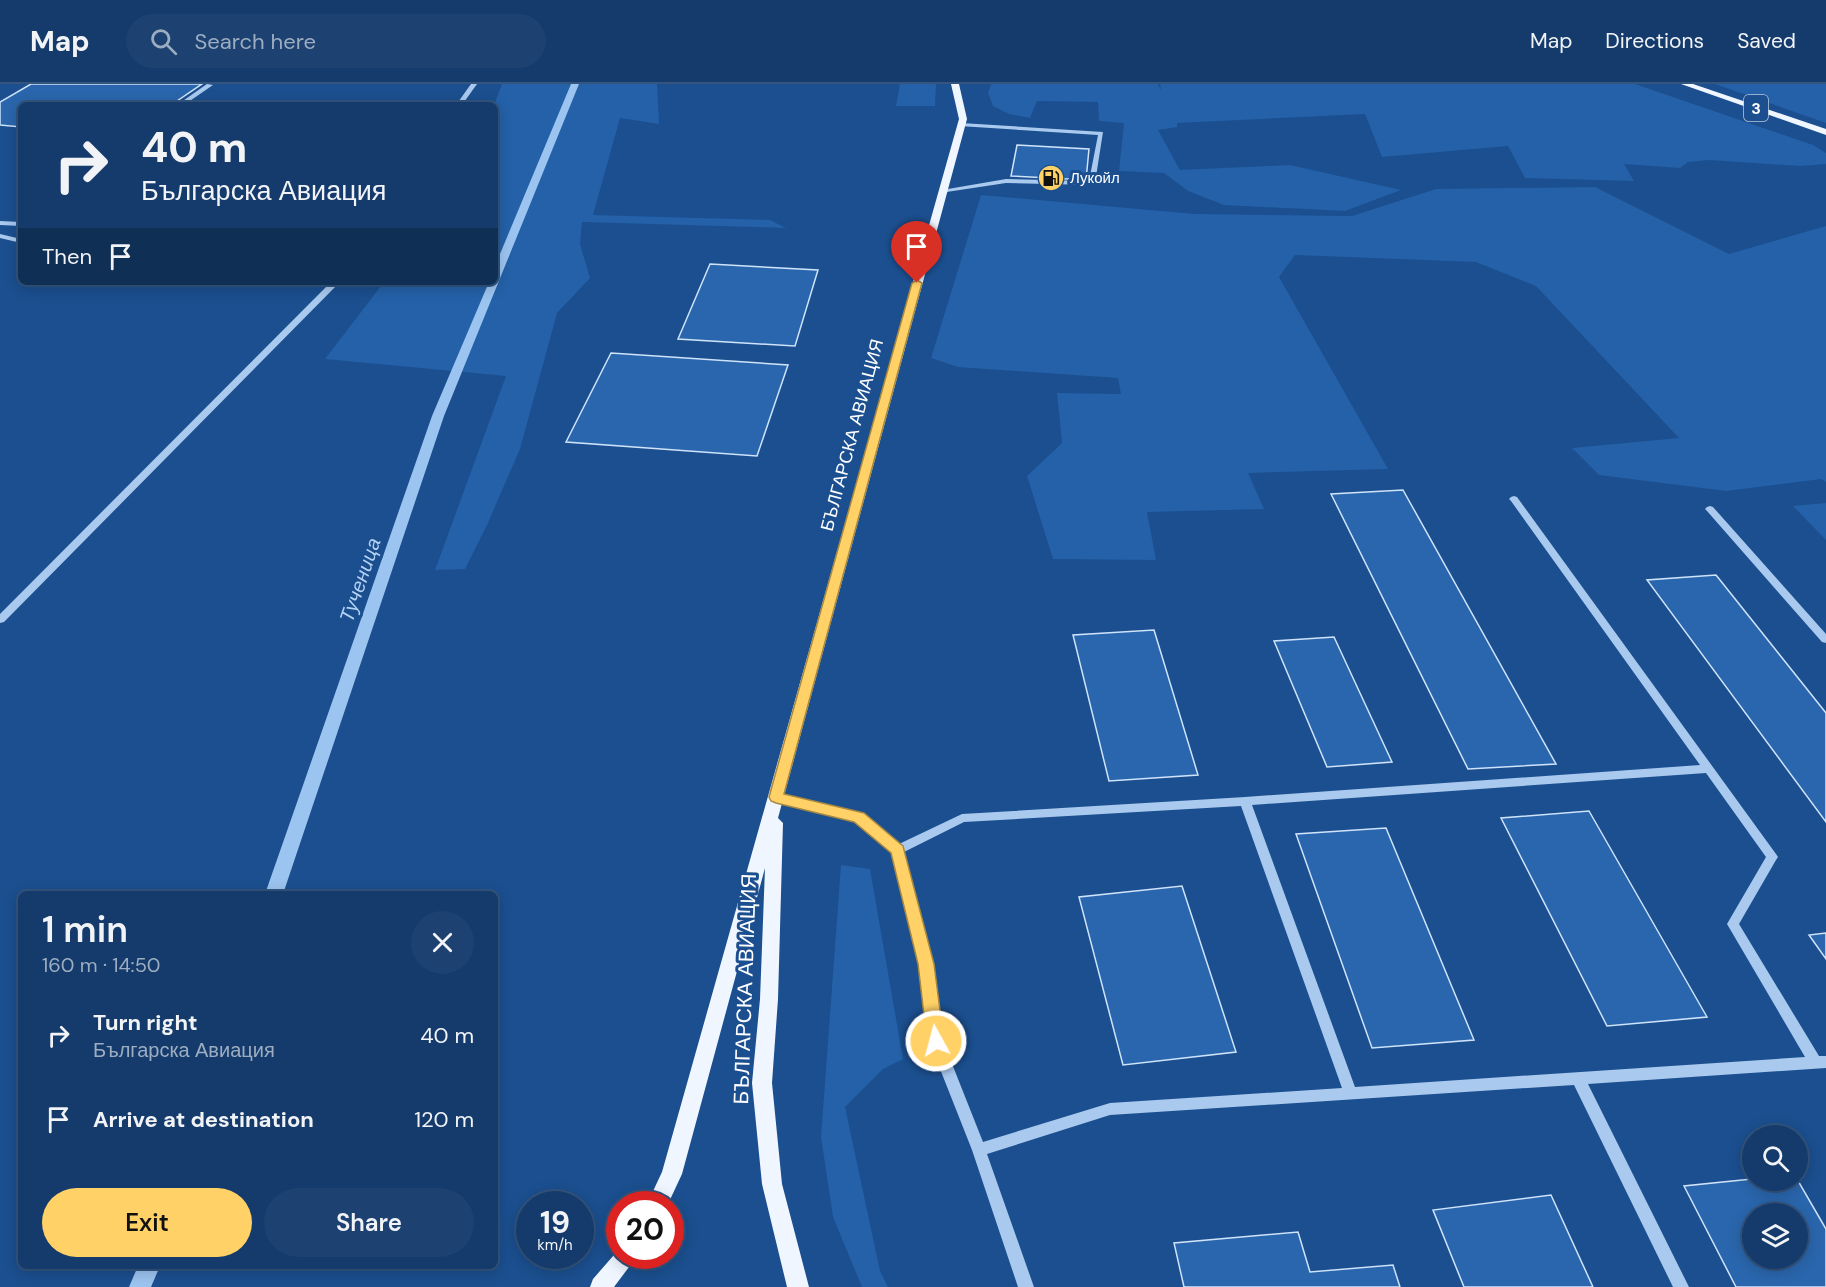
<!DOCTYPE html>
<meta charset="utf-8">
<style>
:root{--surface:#143b6b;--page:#1d4271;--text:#f1f3f6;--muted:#9dadc1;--line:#33557e;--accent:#ffd166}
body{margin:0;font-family:"DM Sans",sans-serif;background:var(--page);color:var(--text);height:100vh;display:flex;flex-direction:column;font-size:22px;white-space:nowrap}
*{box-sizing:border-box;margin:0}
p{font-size:20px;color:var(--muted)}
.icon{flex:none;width:33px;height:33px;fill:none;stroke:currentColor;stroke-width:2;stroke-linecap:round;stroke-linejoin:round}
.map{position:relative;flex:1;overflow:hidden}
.drawer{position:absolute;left:18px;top:807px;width:480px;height:378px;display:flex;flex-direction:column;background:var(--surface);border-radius:9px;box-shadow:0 3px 15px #0003,0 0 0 2px var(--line)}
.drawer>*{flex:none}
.banner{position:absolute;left:18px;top:18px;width:480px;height:183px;border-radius:9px;box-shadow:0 3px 15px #0003,0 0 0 2px var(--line);background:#143b6b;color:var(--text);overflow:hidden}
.fabs{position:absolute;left:1742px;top:1041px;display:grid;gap:12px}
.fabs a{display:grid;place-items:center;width:66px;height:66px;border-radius:50%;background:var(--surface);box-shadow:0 3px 15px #0003,0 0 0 2px var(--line);font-size:30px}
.speed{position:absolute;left:516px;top:1107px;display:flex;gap:12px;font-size:30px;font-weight:700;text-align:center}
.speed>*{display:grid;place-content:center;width:78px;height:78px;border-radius:50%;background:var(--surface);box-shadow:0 3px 15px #0003,0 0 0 2px var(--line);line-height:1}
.speed small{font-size:15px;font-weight:400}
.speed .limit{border:9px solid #d22;background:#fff;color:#111}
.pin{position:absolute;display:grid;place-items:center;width:51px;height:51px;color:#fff;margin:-62px -26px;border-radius:50% 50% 50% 0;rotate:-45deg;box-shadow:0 0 6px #0007}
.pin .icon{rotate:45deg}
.me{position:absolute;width:66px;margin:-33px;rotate:353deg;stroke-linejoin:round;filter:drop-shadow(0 0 4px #0008)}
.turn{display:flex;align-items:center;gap:21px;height:126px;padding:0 24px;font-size:27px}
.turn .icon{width:78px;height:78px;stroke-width:2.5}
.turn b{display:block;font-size:42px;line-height:51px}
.then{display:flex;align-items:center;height:57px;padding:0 24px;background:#0003;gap:12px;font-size:22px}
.round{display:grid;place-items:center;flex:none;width:63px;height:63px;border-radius:32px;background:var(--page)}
.headline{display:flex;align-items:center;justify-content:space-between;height:102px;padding:0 24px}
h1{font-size:36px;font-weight:600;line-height:45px}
.button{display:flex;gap:12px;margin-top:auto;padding:12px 24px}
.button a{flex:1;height:69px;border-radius:36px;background:var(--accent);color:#111;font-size:24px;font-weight:600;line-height:69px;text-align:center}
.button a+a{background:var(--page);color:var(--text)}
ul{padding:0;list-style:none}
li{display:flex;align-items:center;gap:18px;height:84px;padding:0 24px}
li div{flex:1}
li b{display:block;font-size:22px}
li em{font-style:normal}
header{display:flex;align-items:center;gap:36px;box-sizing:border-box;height:84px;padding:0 30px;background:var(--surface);border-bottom:2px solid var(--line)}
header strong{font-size:28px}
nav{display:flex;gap:33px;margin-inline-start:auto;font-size:21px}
.search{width:420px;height:54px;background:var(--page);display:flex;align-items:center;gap:15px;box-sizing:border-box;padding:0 21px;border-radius:33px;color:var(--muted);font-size:22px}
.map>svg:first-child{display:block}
.green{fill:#2461a8}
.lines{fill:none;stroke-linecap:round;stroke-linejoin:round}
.stream{fill:#9cc4f0;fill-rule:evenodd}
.building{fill:#2a66ad;stroke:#cfe3fa;stroke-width:1.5;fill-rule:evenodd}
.minor{fill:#a9c9ee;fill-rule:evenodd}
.major{fill:#f0f6ff;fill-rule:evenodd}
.route{fill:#ffd166;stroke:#a68842;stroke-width:1.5}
.labels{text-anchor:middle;stroke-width:6;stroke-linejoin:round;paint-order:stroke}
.far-poi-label{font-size:15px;fill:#fff;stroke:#1b4f8f;text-anchor:start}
.shield{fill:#1b4f8f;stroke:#bbcadd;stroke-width:1.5}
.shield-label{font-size:16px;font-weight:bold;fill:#fff}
.street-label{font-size:18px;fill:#fff;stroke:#1b4f8f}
.water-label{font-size:20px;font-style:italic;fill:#b5d3f5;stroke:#1b4f8f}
.near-street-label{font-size:21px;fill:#fff;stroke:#1b4f8f}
</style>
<header>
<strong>Map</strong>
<div class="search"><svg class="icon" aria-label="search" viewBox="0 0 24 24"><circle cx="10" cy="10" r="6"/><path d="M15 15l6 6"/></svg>Search here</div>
<nav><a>Map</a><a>Directions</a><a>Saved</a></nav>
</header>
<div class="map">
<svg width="1826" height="1203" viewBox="0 0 1826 1203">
<rect width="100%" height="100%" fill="#1b4f8f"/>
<g class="green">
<polygon points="502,0 657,0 659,40 620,34 593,131 770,136 786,144 582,138 580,160 590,194 557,229 520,365 487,441 465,485 435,486 506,292 325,275 384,198 495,198 494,21"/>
<polygon points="900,0 936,0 935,22 896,22"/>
<polygon points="991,0 1158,0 1161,6 1160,0 1635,0 1813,61 1826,69 1826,80 1801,82 1709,76 1688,78 1680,84 1624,80 1634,97 1525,94 1508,62 1382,73 1365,30 1177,39 1177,43 1158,46 1180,86 1290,81 1401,106 1345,127 1224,121 1188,107 1164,89 1119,87 1124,39 1099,37 1098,18 1037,17 1030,34 1009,30 993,22 988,9"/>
<polygon points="1715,0 1826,0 1826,39"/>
<polygon points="1595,103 1729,170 1826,142 1826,398 1821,395 1726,407 1599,391 1572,364 1679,354 1536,202 1476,178 1295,171 1279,193 1388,385 1248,389 1264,425 1147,428 1156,476 1053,475 1027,392 1062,359 1057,309 1121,310 1118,294 958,283 931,274 981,111 1195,130 1352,132 1436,105"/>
<polygon points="1826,419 1826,456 1793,422"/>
<polygon points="841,781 870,785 903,975 883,985 845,1023 880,1187 888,1203 862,1203 833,1133 821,1053"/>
</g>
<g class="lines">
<g class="stream">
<polygon points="571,0 579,0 444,332 283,810 265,810 432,332 489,198 495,198 495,182"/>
<polygon points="138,1182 160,1182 151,1203 129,1203"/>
</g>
</g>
<g class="building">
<polygon points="31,0 202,0 171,21 21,21 21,43 0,41 0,18"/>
<polygon points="1017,61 1089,65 1086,96 1011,92"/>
<polygon points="710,180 818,186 795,262 678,255"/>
<polygon points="611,269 788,281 757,372 566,358"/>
<polygon points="1403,406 1556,680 1468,685 1331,410"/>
<polygon points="1716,491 1826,629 1826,738 1647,496"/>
<polygon points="1154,546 1198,691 1109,697 1073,551"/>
<polygon points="1334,553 1392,678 1327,683 1274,557"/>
<polygon points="1589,727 1707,933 1607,942 1501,734"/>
<polygon points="1386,744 1474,956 1372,964 1296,750"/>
<polygon points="1182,802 1236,968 1123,981 1079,813"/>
<polygon points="1826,849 1826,875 1809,851"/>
<path d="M1752,1095H1797L1826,1145V1203H1736L1684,1102ZM1752,1130H1797V1174H1752Z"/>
<polygon points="1551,1111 1593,1203 1464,1203 1433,1126"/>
<polygon points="1298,1148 1310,1188 1393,1181 1400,1203 1184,1203 1174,1159"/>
</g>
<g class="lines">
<g class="minor">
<polygon points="207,0 213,1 184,21 177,21"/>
<polygon points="471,0 477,0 462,21 456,21"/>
<polygon points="961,39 1103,48 1095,99 1092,101 1006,99 940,109 940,107 942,106 1006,95 1089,97 1098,51 959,42 959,40"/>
<polygon points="0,137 21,138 21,142 0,141"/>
<polygon points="0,150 21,155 21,159 0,154"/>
<polygon points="301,198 330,199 340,198 4,538 0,539 0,530 326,203 305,200"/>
<path d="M1514,412L1517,413L1776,770L1778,773L1776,776L1739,840L1819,972H1826V984L1588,1000L1689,1203H1673L1574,1001L1110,1031L987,1070L1034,1203H1018L972,1066L929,957L920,880L893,768L855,737L772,716L770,713L772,710L776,709L863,730L899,760L962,730L1245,713L1700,681L1511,417L1509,415L1511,413ZM1706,689L1766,773L1727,840L1805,973L1355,1003L1252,721ZM1241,722L1342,1004L1110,1019L983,1058L943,957L932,880L904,768L964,738Z"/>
<polygon points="1710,422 1713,423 1826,550 1826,559 1822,558 1707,427 1705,425 1707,423"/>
</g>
<g class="major">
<polygon points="951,0 959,0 967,35 778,734 783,739 778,915 772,999 782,1100 809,1203 787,1203 762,1100 752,999 760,915 765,784 682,1090 668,1120 647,1120 662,1088 959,35"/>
<polygon points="1681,0 1693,0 1826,45 1826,51"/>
<polygon points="620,1164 620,1172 635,1172 632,1179 614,1203 590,1203 593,1195"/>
</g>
</g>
<polygon class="route" points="917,196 922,199 784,710 864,729 903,762 934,880 944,957 942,962 936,964 930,962 927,957 918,880 891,769 854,738 776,719 771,717 769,713 912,199"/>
<defs>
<g id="fuel-disc" transform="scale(1.35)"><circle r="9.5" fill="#ffd166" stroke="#1b4f8f"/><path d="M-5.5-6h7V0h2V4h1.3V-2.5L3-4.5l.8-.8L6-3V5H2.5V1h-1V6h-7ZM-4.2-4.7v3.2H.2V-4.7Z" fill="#111"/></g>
</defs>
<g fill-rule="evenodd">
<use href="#fuel-disc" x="1051" y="94"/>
</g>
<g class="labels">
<g class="far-poi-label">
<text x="1070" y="99">Лукойл</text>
</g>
<rect class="shield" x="1744" y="11" width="24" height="26" rx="4.5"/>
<g class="shield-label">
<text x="1756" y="30">3</text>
</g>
<g class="street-label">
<text transform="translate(852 351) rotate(-75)" y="6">БЪЛГАРСКА АВИАЦИЯ</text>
</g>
<g class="water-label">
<text transform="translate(360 496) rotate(-71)" y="7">Тученица</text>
</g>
<g class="near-street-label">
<text transform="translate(745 905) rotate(-88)" y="7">БЪЛГАРСКА АВИАЦИЯ</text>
</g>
</g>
</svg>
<div class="fabs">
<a><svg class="icon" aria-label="search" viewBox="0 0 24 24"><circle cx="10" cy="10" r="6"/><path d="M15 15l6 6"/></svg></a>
<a><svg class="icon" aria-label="layers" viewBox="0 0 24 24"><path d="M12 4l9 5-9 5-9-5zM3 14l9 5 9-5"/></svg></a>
</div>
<div class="speed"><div>19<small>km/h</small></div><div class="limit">20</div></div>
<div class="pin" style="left:917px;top:199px;background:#d93025"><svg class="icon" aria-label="arrive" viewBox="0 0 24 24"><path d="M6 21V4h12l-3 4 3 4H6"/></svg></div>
<svg class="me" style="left:936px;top:957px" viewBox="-20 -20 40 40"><circle r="17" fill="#ffd166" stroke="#fff" stroke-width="3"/><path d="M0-11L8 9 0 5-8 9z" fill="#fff"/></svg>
<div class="banner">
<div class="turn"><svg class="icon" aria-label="right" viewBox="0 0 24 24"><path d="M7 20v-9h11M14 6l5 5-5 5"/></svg><div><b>40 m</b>Българска Авиация</div></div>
<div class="then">Then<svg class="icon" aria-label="arrive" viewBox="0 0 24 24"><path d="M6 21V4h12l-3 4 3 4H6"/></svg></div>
</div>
<section class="drawer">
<div class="headline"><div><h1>1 min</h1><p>160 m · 14:50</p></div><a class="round"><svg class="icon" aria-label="close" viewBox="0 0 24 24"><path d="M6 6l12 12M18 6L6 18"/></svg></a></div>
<ul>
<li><svg class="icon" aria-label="right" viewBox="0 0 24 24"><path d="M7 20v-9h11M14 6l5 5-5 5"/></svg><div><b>Turn right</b><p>Българска Авиация</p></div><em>40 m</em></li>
<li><svg class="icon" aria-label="arrive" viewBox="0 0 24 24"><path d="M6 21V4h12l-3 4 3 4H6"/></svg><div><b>Arrive at destination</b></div><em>120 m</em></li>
</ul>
<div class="button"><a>Exit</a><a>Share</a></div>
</section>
</div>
